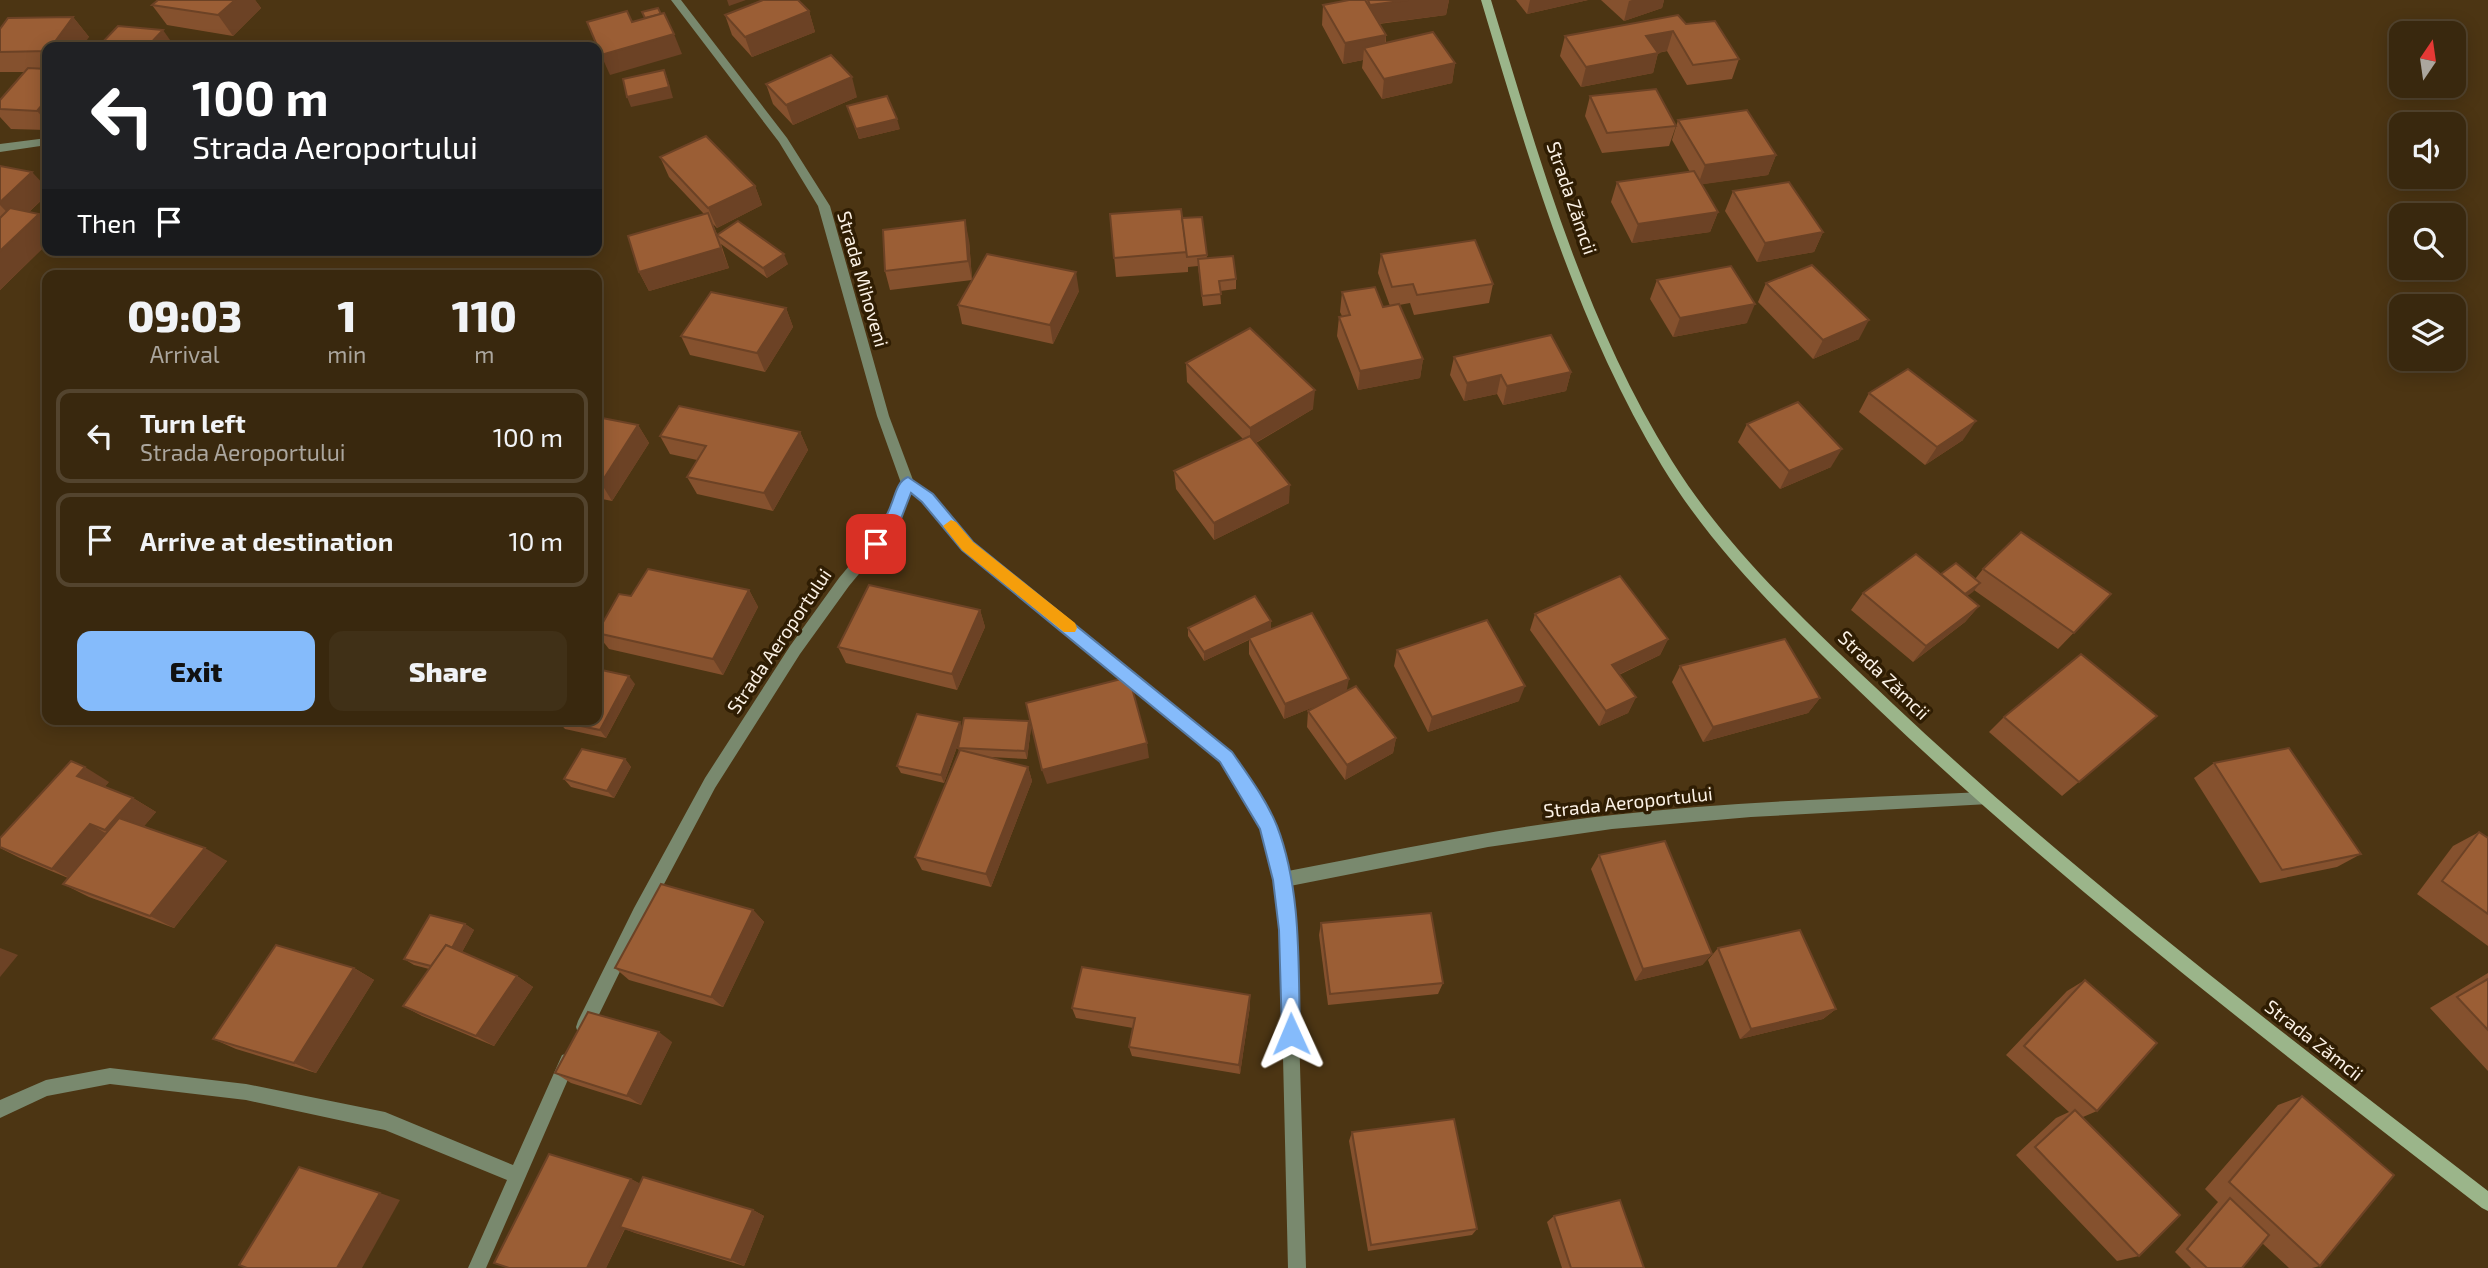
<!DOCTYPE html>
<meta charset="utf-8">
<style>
:root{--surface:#39280e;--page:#403017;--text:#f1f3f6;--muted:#aba69e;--line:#53442e;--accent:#85bbfb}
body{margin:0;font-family:"Exo 2",sans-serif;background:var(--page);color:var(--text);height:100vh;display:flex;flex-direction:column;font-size:26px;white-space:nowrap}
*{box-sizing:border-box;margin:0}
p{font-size:23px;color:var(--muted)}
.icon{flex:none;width:38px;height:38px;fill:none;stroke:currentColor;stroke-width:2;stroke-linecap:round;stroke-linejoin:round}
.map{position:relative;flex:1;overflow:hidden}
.panel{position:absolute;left:42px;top:270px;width:560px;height:455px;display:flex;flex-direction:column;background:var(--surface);border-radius:14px;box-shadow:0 4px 18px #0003,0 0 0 2px var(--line)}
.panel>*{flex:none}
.banner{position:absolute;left:42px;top:42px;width:560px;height:214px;border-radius:14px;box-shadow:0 4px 18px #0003,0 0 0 2px var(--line);background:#202124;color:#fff;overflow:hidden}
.needle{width:46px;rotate:13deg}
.tools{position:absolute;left:2389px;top:21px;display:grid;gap:14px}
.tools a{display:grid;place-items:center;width:77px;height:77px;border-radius:14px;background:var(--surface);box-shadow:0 4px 18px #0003,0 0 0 2px var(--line);font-size:35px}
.pin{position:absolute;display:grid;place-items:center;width:60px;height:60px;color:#fff;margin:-30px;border-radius:14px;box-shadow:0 4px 10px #0006}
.me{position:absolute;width:77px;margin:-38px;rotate:359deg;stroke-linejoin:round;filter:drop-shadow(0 0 5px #0008)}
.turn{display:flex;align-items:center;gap:24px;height:147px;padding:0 35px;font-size:32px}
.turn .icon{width:91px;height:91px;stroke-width:2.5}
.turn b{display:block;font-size:49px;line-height:60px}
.then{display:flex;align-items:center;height:66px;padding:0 35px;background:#0003;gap:14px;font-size:26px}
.eta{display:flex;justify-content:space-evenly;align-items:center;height:119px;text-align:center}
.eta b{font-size:42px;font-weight:800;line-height:49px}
.button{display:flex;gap:14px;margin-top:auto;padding:14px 35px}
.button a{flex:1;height:80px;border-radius:14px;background:var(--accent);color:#111;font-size:28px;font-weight:800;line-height:80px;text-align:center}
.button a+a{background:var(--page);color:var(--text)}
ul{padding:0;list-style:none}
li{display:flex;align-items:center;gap:21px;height:94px;margin:0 14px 10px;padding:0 21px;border:4px solid var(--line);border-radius:14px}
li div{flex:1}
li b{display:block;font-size:26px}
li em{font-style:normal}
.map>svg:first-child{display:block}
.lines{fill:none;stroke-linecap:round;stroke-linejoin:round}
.minor{fill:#79896e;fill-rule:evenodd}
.secondary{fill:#9bb58a;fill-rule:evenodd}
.wall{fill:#85512e}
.shaded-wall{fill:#6c4225}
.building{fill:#9b5e35;stroke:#6c4225;stroke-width:2}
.route{fill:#85bbfb;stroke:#567aa3;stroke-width:2}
.slow{fill:#f59e0b}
.labels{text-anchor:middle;stroke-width:7;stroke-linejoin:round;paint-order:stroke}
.street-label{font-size:19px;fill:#fcf2e6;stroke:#2f1d03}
</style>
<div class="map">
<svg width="2488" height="1268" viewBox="0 0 2488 1268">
<rect width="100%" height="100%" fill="#4c3513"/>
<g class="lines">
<g class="minor">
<path d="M671,0H681L787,138L830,206L889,416L913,480L932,494L973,542L1231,752L1270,813L1281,840L1288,871C1396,850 1504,827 1613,815C1736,801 1860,798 1984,792L1989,794L1992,799L1989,804L1751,817L1612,829L1488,847L1290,886L1296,930L1306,1268H1288L1280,930L1271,865L1259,822L1221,762L963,550L922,502L911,492L896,529L849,586L800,654L715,788L646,918L590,1033L584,1035L578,1033L576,1027L578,1021L634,908L705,778L790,646L839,578L886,522L901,483L877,416L818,206L779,142Z"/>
<polygon points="47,138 47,145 0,152 0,144"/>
<polygon points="568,1053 574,1055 576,1061 486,1268 468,1268 507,1180 385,1130 246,1100 110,1084 47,1096 0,1118 0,1100 46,1080 110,1068 246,1084 385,1112 513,1165 562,1055"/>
</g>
<path class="secondary" d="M1481,0H1491C1539,158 1584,320 1672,461C1730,554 1814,629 1893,704C2080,880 2285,1034 2488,1191V1211L2482,1208C2275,1047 2067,889 1877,708C1800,634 1718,558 1662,466C1575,322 1529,160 1481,0Z"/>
</g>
<g class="wall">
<polygon points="158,0 255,0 261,8 233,36 167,25 152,5"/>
<polygon points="1349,0 1449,0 1446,15 1379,24 1386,35 1386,43 1455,63 1452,83 1382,99 1362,68 1363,60 1343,64 1322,25 1323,5"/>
<polygon points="1516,0 1588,0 1527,14"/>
<polygon points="1601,0 1664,0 1662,8 1624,21"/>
<polygon points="809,11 815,32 752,57 732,35 725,15"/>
<polygon points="73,17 89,37 47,47 47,130 11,129 0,117 0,100 24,72 0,72 0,29"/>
<polygon points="1686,24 1739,59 1732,79 1687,85 1667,51 1658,53 1653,73 1581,87 1560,56 1565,36"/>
<polygon points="766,84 857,97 793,125 773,104"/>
<polygon points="1590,96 1676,126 1669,146 1602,153 1585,116"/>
<polygon points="847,106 900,129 859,139"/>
<polygon points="1678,120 1776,155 1768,175 1702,184 1718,212 1710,232 1632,243 1611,202 1617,182 1690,172 1672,140"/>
<polygon points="660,157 755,186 762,205 717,228 713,224 717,234 788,264 767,278 721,244 729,268 649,291 639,272 704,214 669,177"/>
<polygon points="0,166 47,188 47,195 29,212 47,222 47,244 0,290"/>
<polygon points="1733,191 1823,232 1814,252 1757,262 1725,211"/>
<polygon points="1110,214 1182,218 1202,217 1207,258 1236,279 1236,289 1220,291 1221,304 1203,306 1198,266 1188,267 1188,272 1116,277"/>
<polygon points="969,240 972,279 1079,291 1053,344 962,324 958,305 972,280 890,290 885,271"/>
<polygon points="1381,254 1493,284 1489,303 1414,315 1410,303 1399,305 1423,359 1420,378 1358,390 1337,336 1339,317 1342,316 1340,312 1342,292 1383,307 1390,306 1378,273"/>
<polygon points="1657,280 1747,323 1673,337 1650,299"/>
<polygon points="1766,283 1859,339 1813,359 1758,302"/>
<polygon points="786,308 793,327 765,372 690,355 681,336"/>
<polygon points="1454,357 1571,372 1566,391 1503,405 1497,394 1464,401 1450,375"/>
<polygon points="1186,363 1313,409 1256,443 1289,503 1214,540 1176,489 1174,471 1243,439 1187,382"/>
<polygon points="1869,393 1963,440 1925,465 1859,412"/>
<polygon points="597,417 638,425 649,443 612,501 597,498"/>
<polygon points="1747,424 1831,467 1780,489 1738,442"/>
<polygon points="800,432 808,450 773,511 697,494 687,477 697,460 670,454 660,436"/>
<polygon points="1983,569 2111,594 2058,649 1974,590 1967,596 1979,606 1965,622 1913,662 1851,610 1863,593 1941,574 1975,579"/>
<polygon points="749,590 758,607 723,675 609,649 597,634 631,596"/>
<polygon points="980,610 985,627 957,690 846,663 838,647"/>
<polygon points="1535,614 1668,639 1660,655 1619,675 1636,697 1628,713 1599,726 1530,630"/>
<polygon points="1188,628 1271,629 1347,691 1396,738 1393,753 1345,780 1307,727 1308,711 1321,704 1284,719 1249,654 1249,640 1204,661 1188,636"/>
<polygon points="1397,650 1519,701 1428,732 1394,666"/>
<polygon points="1680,666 1820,698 1808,713 1703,742 1672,682"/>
<polygon points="635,684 606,738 565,729 558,721"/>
<polygon points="2157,716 2062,796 1989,732 2004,717"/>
<polygon points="1029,721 1031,728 1027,759 990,757 1028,767 1032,781 991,887 922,870 915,857 959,751 958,748 961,736 944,783 901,773 897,766 962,728"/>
<polygon points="625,759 631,767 614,798 571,787 564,779"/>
<polygon points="2214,763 2361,854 2337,867 2260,883 2194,778"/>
<polygon points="109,782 104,787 133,798 156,812 144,826 227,861 174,928 89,897 63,884 68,878 20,858 0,848"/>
<polygon points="2479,832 2488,838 2488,946 2417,894 2453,846"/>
<polygon points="1599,855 1712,954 1702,965 1635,981 1591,869"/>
<polygon points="753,910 764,922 723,1007 629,980 615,968"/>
<polygon points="1321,923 1443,983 1438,994 1328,1005 1319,935"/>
<polygon points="465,924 474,930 462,952 517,976 533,987 494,1046 422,1016 403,1006 429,969 414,965 404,959"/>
<polygon points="1718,948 1836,1009 1823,1019 1740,1039 1708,960"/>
<polygon points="354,968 374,980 316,1073 236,1049 213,1039"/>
<polygon points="2488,973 2488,1071 2430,1008"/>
<polygon points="2085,980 2097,1111 2083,1117 2139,1256 2117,1261 2016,1155 2056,1118 2069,1112 2006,1055 2067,991"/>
<polygon points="1250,995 1250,1006 1240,1074 1132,1056 1129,1047 1133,1028 1076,1018 1072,1008"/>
<polygon points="672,1042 641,1105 571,1083 555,1073"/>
<polygon points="2302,1096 2320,1266 2312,1268 2289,1268 2262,1243 2242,1268 2191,1268 2175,1252 2218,1202 2205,1189 2278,1105"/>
<polygon points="1352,1132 1477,1229 1472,1235 1368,1251 1349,1141"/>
<polygon points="631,1179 640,1184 753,1210 764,1216 744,1266 635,1233 625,1229 606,1268 509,1268"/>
<polygon points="1554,1216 1644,1268 1562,1268 1547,1222"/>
</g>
<g class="shaded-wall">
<polygon points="235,0 255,0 261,8 233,36 218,15"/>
<polygon points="727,0 746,0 729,6"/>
<polygon points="1408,0 1449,0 1446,15 1368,25 1370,5"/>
<polygon points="1530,0 1588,0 1527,14"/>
<polygon points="1632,0 1664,0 1662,8 1624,21 1629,1"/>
<polygon points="809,11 815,32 752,57 745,37"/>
<polygon points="73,17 89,37 82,47 51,47"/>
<polygon points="163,30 175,47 147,47"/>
<polygon points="1673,31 1667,51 1640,56 1646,36"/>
<polygon points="674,34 682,54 610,75 601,55"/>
<polygon points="1386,35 1384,55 1364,48 1363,60 1343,64 1345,43"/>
<polygon points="1658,53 1653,73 1581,87 1586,67"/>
<polygon points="1455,63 1452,83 1382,99 1384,79"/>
<polygon points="664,70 668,80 673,98 631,107 627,97"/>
<polygon points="852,77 857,97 793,125 786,105"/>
<polygon points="47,99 47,122 37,111"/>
<polygon points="897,119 900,129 859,139 856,129"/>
<polygon points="1776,155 1768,175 1698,185 1705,165"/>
<polygon points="32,172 47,188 47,195 17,223 0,205 0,202"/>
<polygon points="755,186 762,205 717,228 708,208"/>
<polygon points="1718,212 1710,232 1632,243 1638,224"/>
<polygon points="708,213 729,268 649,291 639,272"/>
<polygon points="39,214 47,222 47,244 0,290 0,251"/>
<polygon points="965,220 969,240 972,280 968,261"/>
<polygon points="1823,232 1814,252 1757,262 1765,243"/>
<polygon points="784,254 788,264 767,278 763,268"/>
<polygon points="1076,272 1079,291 1053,344 1050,325"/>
<polygon points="1755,304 1747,323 1673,337 1680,318"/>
<polygon points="786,308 793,327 765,372 757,353"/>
<polygon points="1869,320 1859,339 1813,359 1823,340"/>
<polygon points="1423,359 1420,378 1358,390 1360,371"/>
<polygon points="1571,372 1566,391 1503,405 1507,386"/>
<polygon points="1501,375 1497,394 1464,401 1467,383"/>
<polygon points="1315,390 1313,409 1250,446 1250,428"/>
<polygon points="1976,421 1963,440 1925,465 1937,447"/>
<polygon points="638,425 649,443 612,501 601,483"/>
<polygon points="800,432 808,450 773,511 764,493"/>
<polygon points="1842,449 1831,467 1780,489 1789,471"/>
<polygon points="1290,485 1289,503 1214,540 1214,523"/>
<polygon points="1980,583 1973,592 1949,609 1956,601"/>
<polygon points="749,590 758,607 723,675 713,659"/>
<polygon points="1979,606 1965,622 1913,662 1926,646"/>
<polygon points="980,610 985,627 957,690 952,674"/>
<polygon points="1271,621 1271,629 1204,661 1204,652"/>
<polygon points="1668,639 1660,655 1605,681 1612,665"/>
<polygon points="629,676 635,684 606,738 600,730"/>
<polygon points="1349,679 1346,694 1284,719 1285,704"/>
<polygon points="1525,686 1519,701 1428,732 1432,717"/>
<polygon points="1636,697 1628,713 1599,726 1606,711"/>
<polygon points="1820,698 1808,713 1703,742 1713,727"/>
<polygon points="1029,721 1031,728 1027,759 1025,751"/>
<polygon points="960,722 963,730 944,783 941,775"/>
<polygon points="1396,738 1393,753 1345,780 1347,765"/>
<polygon points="1147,743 1149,758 1047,784 1042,770"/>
<polygon points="625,759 631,767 614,798 607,791"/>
<polygon points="85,767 109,782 101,791 77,776"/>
<polygon points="1028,767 1032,781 991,887 986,874"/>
<polygon points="133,798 156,812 129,844 105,830"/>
<polygon points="90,824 114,838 77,882 52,869"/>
<polygon points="205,848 227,861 174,928 150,916"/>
<polygon points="753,910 764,922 723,1007 711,997"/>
<polygon points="465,924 474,930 450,974 441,968"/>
<polygon points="0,948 18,955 0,977"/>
<polygon points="1712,954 1702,965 1635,981 1643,969"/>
<polygon points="354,968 374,980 316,1073 294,1063"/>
<polygon points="517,976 533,987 494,1046 476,1036"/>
<polygon points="1250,995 1250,1006 1240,1074 1239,1065"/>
<polygon points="1836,1009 1823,1019 1740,1039 1751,1029"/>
<polygon points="659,1032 672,1042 641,1105 627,1096"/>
<polygon points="631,1179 645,1186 606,1268 587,1268"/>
<polygon points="380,1193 400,1200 362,1268 337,1268"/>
<polygon points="753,1210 764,1216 744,1266 731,1260"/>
</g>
<g class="building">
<polygon points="158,0 235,0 218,15 152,5"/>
<polygon points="763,0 798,0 809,11 745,37 725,15"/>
<polygon points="1349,0 1365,0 1386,35 1345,43 1323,5"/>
<polygon points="1368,0 1408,0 1370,5"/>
<polygon points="658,8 661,14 645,18 642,12"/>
<polygon points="627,11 632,22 664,13 674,34 601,55 587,22"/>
<polygon points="1678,15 1686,24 1715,21 1739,59 1693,65 1673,31 1646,36 1658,53 1586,67 1565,36"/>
<polygon points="73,17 51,47 47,47 47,51 0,52 0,29 8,18"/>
<polygon points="118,26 163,30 147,47 98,47"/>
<polygon points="1433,32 1455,63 1384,79 1364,48"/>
<polygon points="831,55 852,77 786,105 766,84"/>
<polygon points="28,68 47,69 47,99 37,111 0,109 0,100"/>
<polygon points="664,70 669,87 627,97 623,79"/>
<polygon points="1656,89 1676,126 1607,133 1590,96"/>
<polygon points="887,96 897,119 856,129 847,106"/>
<polygon points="1747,110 1776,155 1705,165 1678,120"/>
<polygon points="706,136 755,186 708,208 660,157"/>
<polygon points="0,166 32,172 0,202"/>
<polygon points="1694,171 1718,212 1638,224 1617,182"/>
<polygon points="1789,182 1823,232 1765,243 1733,191"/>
<polygon points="10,208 39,214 0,251 0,218"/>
<polygon points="1181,209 1187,252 1114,258 1110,214"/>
<polygon points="708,213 721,248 639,272 628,236"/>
<polygon points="1202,217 1207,255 1187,257 1182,218"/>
<polygon points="965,220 968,261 885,271 883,230"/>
<polygon points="738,221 784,254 763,268 717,235"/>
<polygon points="1475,240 1493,284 1417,295 1413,284 1392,287 1381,254"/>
<polygon points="987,254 1076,272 1050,325 958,305"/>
<polygon points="1233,256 1236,279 1219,281 1221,294 1202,296 1198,259"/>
<polygon points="1812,265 1869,320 1823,340 1766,283"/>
<polygon points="1731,266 1755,304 1680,318 1657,280"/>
<polygon points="1375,287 1383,307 1399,304 1423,359 1360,371 1339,317 1350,315 1342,292"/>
<polygon points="711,292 786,308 757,353 681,336"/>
<polygon points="1250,328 1315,390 1250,428 1186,363"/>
<polygon points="1551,335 1571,372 1507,386 1501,375 1467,383 1454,357"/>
<polygon points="1908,369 1976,421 1937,447 1869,393"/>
<polygon points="1798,402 1842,449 1789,471 1747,424"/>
<polygon points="679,406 800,432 764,493 687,477 706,446 660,436"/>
<polygon points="597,417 638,425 601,483 597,482"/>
<polygon points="1250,436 1290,485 1214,523 1174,471"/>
<polygon points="2021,532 2111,594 2074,633 1983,569"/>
<polygon points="1916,554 1979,606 1926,646 1863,593"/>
<polygon points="1956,563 1980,583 1965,594 1941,574"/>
<polygon points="648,569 749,590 713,659 597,633 619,594 631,596"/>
<polygon points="1620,576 1668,639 1612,665 1636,697 1606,711 1535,614"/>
<polygon points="869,585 980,610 952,674 838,647"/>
<polygon points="1255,596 1271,621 1204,652 1188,628"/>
<polygon points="1312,613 1349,679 1285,704 1249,638"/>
<polygon points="1487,620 1525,686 1432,717 1397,650"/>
<polygon points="1785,639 1820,698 1713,727 1680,666"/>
<polygon points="2081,654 2157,716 2079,782 2004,717"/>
<polygon points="597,669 629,676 600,730 558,721 559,719 597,719"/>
<polygon points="1129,677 1147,743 1042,770 1026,703"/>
<polygon points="1356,686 1396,738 1347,765 1308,711"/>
<polygon points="917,714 960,722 941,775 897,766"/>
<polygon points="964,718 1029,721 1025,751 958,748"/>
<polygon points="2289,748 2361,854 2282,870 2214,763"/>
<polygon points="582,749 625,759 607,791 564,779"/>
<polygon points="960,750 1028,767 986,874 915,857"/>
<polygon points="71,761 85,767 77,776 133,798 105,830 90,824 52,869 0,847 0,838"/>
<polygon points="119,818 205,848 150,916 63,884"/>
<polygon points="2479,832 2488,838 2488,914 2442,881"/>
<polygon points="1665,841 1712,954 1643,969 1599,855"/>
<polygon points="661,884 753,910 711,997 615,968"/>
<polygon points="1431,913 1443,983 1330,994 1321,923"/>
<polygon points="430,915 465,924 452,948 446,945 431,966 404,959"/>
<polygon points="1800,930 1836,1009 1751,1029 1718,948"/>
<polygon points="276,945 354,968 294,1063 213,1039"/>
<polygon points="446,945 517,976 476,1036 403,1006"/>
<polygon points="1082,967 1250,995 1239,1065 1129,1047 1135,1018 1072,1008"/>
<polygon points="2488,979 2488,1030 2457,997"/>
<polygon points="2085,980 2157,1043 2097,1111 2024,1046"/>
<polygon points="588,1012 659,1032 627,1096 555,1073"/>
<polygon points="2302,1096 2394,1175 2320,1266 2229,1182"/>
<polygon points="2075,1110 2180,1215 2139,1256 2035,1147"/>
<polygon points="1454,1119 1477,1229 1371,1245 1352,1132"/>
<polygon points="549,1154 631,1179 587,1268 509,1268 494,1263"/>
<polygon points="299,1167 380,1193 337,1268 247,1268 239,1265"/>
<polygon points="643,1177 753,1210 731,1260 620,1227"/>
<polygon points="2230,1198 2269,1235 2242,1268 2207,1268 2187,1249"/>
<polygon points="1620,1200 1644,1268 1571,1268 1554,1216"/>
</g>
<path class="route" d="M908,477L933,494L973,542L1232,752C1248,775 1266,799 1277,826C1302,891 1298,965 1300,1034L1298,1041L1291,1043L1284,1041L1282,1034L1279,930L1273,880L1260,829L1220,762L962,550L922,502L911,493L897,529L881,548H870L868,544C876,530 886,521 891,505C895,496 897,481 908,477Z"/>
<polygon class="slow" points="951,520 956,522 973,542 1075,623 1077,628 1075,632 1064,632 962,550 943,526"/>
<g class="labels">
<g class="street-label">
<text transform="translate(1572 198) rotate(71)" y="7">Strada Zămcii</text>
<text transform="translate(863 279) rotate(74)" y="7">Strada Mihoveni</text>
<text transform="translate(779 641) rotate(-56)" y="7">Strada Aeroportului</text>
<text transform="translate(1884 675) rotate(44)" y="7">Strada Zămcii</text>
<text transform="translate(1628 802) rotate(-6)" y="7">Strada Aeroportului</text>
<text transform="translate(2314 1040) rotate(38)" y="7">Strada Zămcii</text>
</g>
</g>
</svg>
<div class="tools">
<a><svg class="needle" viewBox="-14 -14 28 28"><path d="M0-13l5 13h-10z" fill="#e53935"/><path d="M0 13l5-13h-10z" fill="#aba69e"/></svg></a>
<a><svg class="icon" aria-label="sound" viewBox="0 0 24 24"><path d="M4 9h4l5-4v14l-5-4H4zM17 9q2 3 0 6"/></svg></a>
<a><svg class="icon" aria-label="search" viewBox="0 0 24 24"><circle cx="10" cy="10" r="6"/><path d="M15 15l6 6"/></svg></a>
<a><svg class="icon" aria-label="layers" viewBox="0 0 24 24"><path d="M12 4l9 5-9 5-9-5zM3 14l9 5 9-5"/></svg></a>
</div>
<div class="pin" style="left:876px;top:544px;background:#d93025"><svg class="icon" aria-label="arrive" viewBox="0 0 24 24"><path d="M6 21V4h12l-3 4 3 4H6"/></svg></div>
<svg class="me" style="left:1291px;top:1034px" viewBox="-20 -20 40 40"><path d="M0-17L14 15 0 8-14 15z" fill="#85bbfb" stroke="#fff" stroke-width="4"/></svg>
<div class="banner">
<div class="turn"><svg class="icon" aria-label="left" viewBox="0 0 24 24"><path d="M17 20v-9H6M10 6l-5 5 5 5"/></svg><div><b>100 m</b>Strada Aeroportului</div></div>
<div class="then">Then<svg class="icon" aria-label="arrive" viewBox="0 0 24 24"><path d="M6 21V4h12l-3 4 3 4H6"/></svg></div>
</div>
<section class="panel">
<div class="eta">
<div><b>09:03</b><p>Arrival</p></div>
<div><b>1</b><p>min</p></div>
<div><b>110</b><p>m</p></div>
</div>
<ul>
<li><svg class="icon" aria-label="left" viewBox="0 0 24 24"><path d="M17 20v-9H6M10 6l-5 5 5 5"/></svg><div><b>Turn left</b><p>Strada Aeroportului</p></div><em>100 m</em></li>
<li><svg class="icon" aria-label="arrive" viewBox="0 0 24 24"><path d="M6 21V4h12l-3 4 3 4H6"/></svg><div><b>Arrive at destination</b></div><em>10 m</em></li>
</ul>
<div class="button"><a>Exit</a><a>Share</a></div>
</section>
</div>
